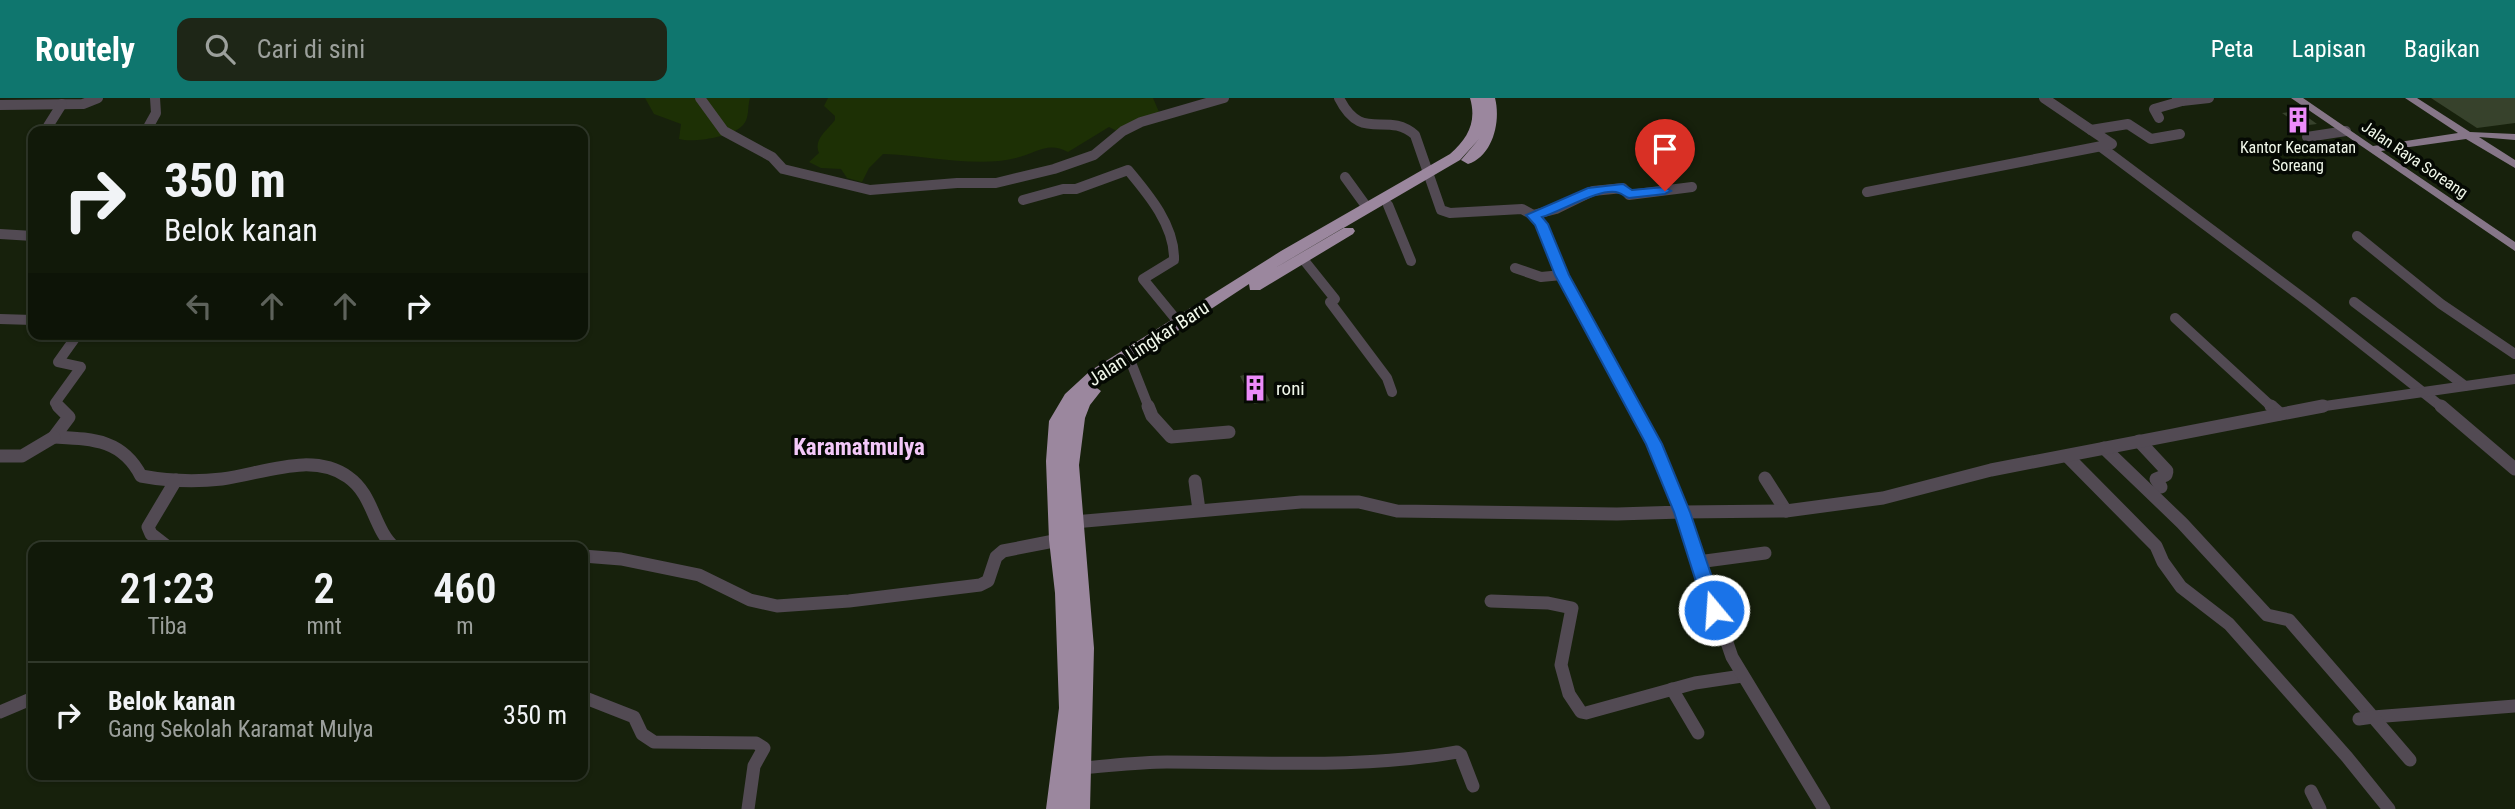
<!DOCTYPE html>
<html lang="id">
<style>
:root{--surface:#111909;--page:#1e2617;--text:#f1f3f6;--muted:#9ca09c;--line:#30382a;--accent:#0f766e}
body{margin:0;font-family:"Roboto Condensed",sans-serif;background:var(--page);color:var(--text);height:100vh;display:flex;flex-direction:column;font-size:26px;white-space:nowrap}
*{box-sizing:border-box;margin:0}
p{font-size:23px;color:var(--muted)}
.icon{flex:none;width:38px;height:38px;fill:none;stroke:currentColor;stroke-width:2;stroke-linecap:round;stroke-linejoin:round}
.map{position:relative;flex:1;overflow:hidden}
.drawer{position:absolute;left:28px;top:444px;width:560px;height:238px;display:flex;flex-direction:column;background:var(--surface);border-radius:14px;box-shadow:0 2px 5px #0004,0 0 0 2px var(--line)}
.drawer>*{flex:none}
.hud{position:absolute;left:28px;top:28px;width:560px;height:214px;border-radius:14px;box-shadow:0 2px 5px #0004,0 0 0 2px var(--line);background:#111909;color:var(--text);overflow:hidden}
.pin{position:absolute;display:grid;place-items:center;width:60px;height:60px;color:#fff;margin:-72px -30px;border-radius:50% 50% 50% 0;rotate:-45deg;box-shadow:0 0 7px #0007}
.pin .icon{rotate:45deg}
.me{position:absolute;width:77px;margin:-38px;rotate:342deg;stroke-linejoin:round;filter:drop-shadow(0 0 5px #0008)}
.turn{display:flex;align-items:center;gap:24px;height:147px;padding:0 21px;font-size:32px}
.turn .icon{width:91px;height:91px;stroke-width:2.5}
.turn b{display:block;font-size:49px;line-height:60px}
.lanes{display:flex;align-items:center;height:66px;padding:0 21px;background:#0003;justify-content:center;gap:35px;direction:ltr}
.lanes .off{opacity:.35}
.eta{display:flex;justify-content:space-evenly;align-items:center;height:119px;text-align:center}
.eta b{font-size:42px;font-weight:600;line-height:49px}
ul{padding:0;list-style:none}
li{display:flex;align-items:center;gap:21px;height:105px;padding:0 21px;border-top:2px solid var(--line)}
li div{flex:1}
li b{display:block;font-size:26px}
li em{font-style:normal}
header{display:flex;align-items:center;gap:42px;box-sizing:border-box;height:98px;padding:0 35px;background:var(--accent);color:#fff}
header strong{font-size:33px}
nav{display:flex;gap:38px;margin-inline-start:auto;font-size:24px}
.search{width:490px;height:63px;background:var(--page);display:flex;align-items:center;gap:18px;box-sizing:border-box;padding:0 24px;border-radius:14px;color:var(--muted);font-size:26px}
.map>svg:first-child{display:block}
.green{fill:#1d3005}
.building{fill:#37422c}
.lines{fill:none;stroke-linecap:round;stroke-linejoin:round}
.minor-far1{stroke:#524a53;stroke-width:10}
.minor{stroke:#524a53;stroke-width:13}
.major{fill:#867688;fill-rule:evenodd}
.highway{fill:#9b879e;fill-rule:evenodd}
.route{fill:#1a73e8;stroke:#114b97;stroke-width:2}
.labels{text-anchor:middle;stroke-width:7;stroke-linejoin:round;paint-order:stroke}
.far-poi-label{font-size:16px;fill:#f1f8ea;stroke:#050903}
.far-street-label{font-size:16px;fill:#f1f8ea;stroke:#050903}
.street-label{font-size:19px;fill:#f1f8ea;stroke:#050903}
.poi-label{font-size:19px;fill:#f1f8ea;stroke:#050903;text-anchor:start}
.quarter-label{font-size:23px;font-weight:bold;fill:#f3c8f9;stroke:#050903}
</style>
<header>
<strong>Routely</strong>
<div class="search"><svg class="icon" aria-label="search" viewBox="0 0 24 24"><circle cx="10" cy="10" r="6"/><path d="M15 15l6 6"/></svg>Cari di sini</div>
<nav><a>Peta</a><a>Lapisan</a><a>Bagikan</a></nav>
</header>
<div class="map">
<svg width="2515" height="711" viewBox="0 0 2515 711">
<rect width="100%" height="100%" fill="#17210c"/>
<g class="green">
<path d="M645,0H750C747,9 750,19 743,27C732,39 694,45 679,41L681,26L654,16Z"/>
<path d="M828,0H1153L1159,14L1119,34L1109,29L1068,54C1048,43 1036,55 1016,60C977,70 924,57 883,56L869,70L862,84L847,80L841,71L821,70L809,64L819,55C813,41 827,33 835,22V18L824,8Z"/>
</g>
<g class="building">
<polygon points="2431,0 2515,0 2515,25 2477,30"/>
<polygon points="2299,13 2317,26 2300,28 2282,15"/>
<polygon points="1255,274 1270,303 1254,306 1240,278"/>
</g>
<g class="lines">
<g class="minor-far1">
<polyline points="700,0 724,33 772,59 783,71 870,92 957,85 996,85 1054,71 1094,57 1123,33 1141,24 1224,0"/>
<path d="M1339,0C1362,46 1386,12 1415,37L1441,112L1450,115L1522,111L1533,117L1541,126L1562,177L1634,310"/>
<polyline points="2044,0 2091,32"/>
<polyline points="2182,3 2209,0"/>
<polyline points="0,7 83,6 98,0"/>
<polyline points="2159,20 2154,11 2182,3 2177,0"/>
<polyline points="45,33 62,6"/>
<polyline points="146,33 156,15 155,0"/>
<polyline points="2307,39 2346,33"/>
<polyline points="2101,49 2311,206 2443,310"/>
<polyline points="1345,79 1366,108"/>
<polyline points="1867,94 2112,46 2091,32 2128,26 2151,41 2180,36"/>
<path d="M1023,102L1063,91H1076L1128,72C1149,97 1175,128 1174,162L1143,181L1179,225"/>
<polyline points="1388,107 1411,163"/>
<polyline points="1533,117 1556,111 1593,93 1623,90 1629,97 1692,89"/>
<polyline points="0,136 33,138"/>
<polyline points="2357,138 2441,206 2515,256"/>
<polyline points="1303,161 1335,201 1330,204 1387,280 1392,294"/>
<polyline points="1515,170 1541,179 1562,177"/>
<polyline points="2354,204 2465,288"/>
<polyline points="2175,220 2273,310"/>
<polyline points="0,221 33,222"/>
<polyline points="1132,267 1149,310"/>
<polyline points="60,310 55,305 81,269 58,264 78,236"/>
<polyline points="2311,310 2515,281"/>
</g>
<g class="minor">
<path d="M58,308L69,319L54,339C92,341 122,341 141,378C168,383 195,384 222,381C262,376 312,353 348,379C374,397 373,431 395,450"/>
<polyline points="1148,308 1152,318 1171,339 1229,334"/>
<polyline points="2271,308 2280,316"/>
<polyline points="2441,308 2515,371"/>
<polyline points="2139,343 2167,373 2166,377 2156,381 2161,389"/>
<polyline points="2104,350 2182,425 2267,517 2289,522 2373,619 2515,608"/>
<polyline points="0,358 22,358 54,339"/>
<polyline points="2067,358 2156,448 2163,464 2181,489 2229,526 2347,659 2389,711"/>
<polyline points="1765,380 1786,413"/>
<polyline points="1195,383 1199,412"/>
<polyline points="1074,424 1301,404 1359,404 1397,413 1617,416 1682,414 1654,346 1633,308"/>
<polyline points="169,450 151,436 148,429 176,382"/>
<polyline points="583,458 621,461 699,477 750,502 777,508 849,503 980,487 988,483 996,459 1003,453 1064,441"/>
<polyline points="1698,464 1765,455"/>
<polyline points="1491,503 1548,505 1572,510 1561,567 1569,596 1581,614 1586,615 1695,585 1742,578"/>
<polyline points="1672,591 1698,635"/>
<polyline points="583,599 634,619 642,636 654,644 756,645 764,650 754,668 748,711"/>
<polyline points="0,614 33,600"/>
<polyline points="2359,621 2373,619 2410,662"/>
<path d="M1081,670C1109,668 1138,664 1167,664C1264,664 1361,671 1457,654L1461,657L1473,688"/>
<polyline points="172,677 192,677"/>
<polyline points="2311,693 2320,711"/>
<polyline points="1824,711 1732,559 1682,414 1786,413 1883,400 1991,372 2323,308"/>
</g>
<polygon class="major" points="2291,0 2303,0 2373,48 2458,35 2405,0 2417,0 2470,34 2515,36 2515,42 2479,39 2515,62 2515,70 2466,41 2381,53 2515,144 2515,153"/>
<path class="highway" d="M1470,0H1495C1501,23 1493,58 1468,66L1461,62L1479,41L1460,62L1258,180L1343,130H1353L1355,133L1353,136L1260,192H1250L1249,186L1094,288L1101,293L1090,307L1085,320L1079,367L1094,550L1090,711H1046L1059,610L1055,495L1049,442L1046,363L1049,323L1065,296L1090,273L1281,153L1450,56C1468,40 1477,24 1470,0Z"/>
</g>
<path class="route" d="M1623,86L1632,92L1665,89L1671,93L1665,96L1629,100C1625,99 1623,96 1619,95C1602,88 1560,114 1542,119L1548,126L1569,177L1662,346L1690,414L1723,512L1720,517H1708L1705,512L1674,414L1646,346L1555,177L1535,127L1526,117L1588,90Z"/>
<defs>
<g id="building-bare" transform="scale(2.1)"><path d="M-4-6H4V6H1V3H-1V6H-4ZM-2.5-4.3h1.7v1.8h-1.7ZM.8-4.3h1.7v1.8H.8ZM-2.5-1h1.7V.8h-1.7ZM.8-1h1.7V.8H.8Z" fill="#ec8cfa" stroke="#050903" stroke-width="2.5" paint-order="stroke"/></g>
</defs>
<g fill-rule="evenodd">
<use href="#building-bare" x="2298" y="22"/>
<use href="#building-bare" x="1255" y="290"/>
</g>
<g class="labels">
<g class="far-poi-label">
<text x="2298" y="55">Kantor Kecamatan<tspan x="2298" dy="18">Soreang</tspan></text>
</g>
<g class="far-street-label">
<text transform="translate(2415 61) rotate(34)" y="6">Jalan Raya Soreang</text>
</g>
<g class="street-label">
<text transform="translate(1148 245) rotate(-33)" y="7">Jalan Lingkar Baru</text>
</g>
<g class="poi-label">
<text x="1276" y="297">roni</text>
</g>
<g class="quarter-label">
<text x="859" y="357">Karamatmulya</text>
</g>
</g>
</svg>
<div class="pin" style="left:1665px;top:93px;background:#d93025"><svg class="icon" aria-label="arrive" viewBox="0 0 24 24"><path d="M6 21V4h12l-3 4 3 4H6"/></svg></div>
<svg class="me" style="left:1714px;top:512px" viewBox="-20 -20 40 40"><circle r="17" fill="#1a73e8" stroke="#fff" stroke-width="3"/><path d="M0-11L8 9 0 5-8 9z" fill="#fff"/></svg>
<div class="hud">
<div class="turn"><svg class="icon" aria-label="right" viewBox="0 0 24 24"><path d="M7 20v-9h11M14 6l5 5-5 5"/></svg><div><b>350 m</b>Belok kanan</div></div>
<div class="lanes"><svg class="icon off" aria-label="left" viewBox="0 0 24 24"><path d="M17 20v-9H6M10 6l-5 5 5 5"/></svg><svg class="icon off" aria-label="ahead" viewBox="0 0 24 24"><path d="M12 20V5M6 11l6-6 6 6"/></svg><svg class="icon off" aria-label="ahead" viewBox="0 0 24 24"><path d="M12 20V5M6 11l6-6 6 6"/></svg><svg class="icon" aria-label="right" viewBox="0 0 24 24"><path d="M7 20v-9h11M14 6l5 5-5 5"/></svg></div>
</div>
<section class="drawer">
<div class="eta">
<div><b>21:23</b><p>Tiba</p></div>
<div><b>2</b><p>mnt</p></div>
<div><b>460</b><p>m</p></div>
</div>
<ul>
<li><svg class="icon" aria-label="right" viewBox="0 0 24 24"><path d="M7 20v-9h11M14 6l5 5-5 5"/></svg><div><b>Belok kanan</b><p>Gang Sekolah Karamat Mulya</p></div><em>350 m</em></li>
</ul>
</section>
</div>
